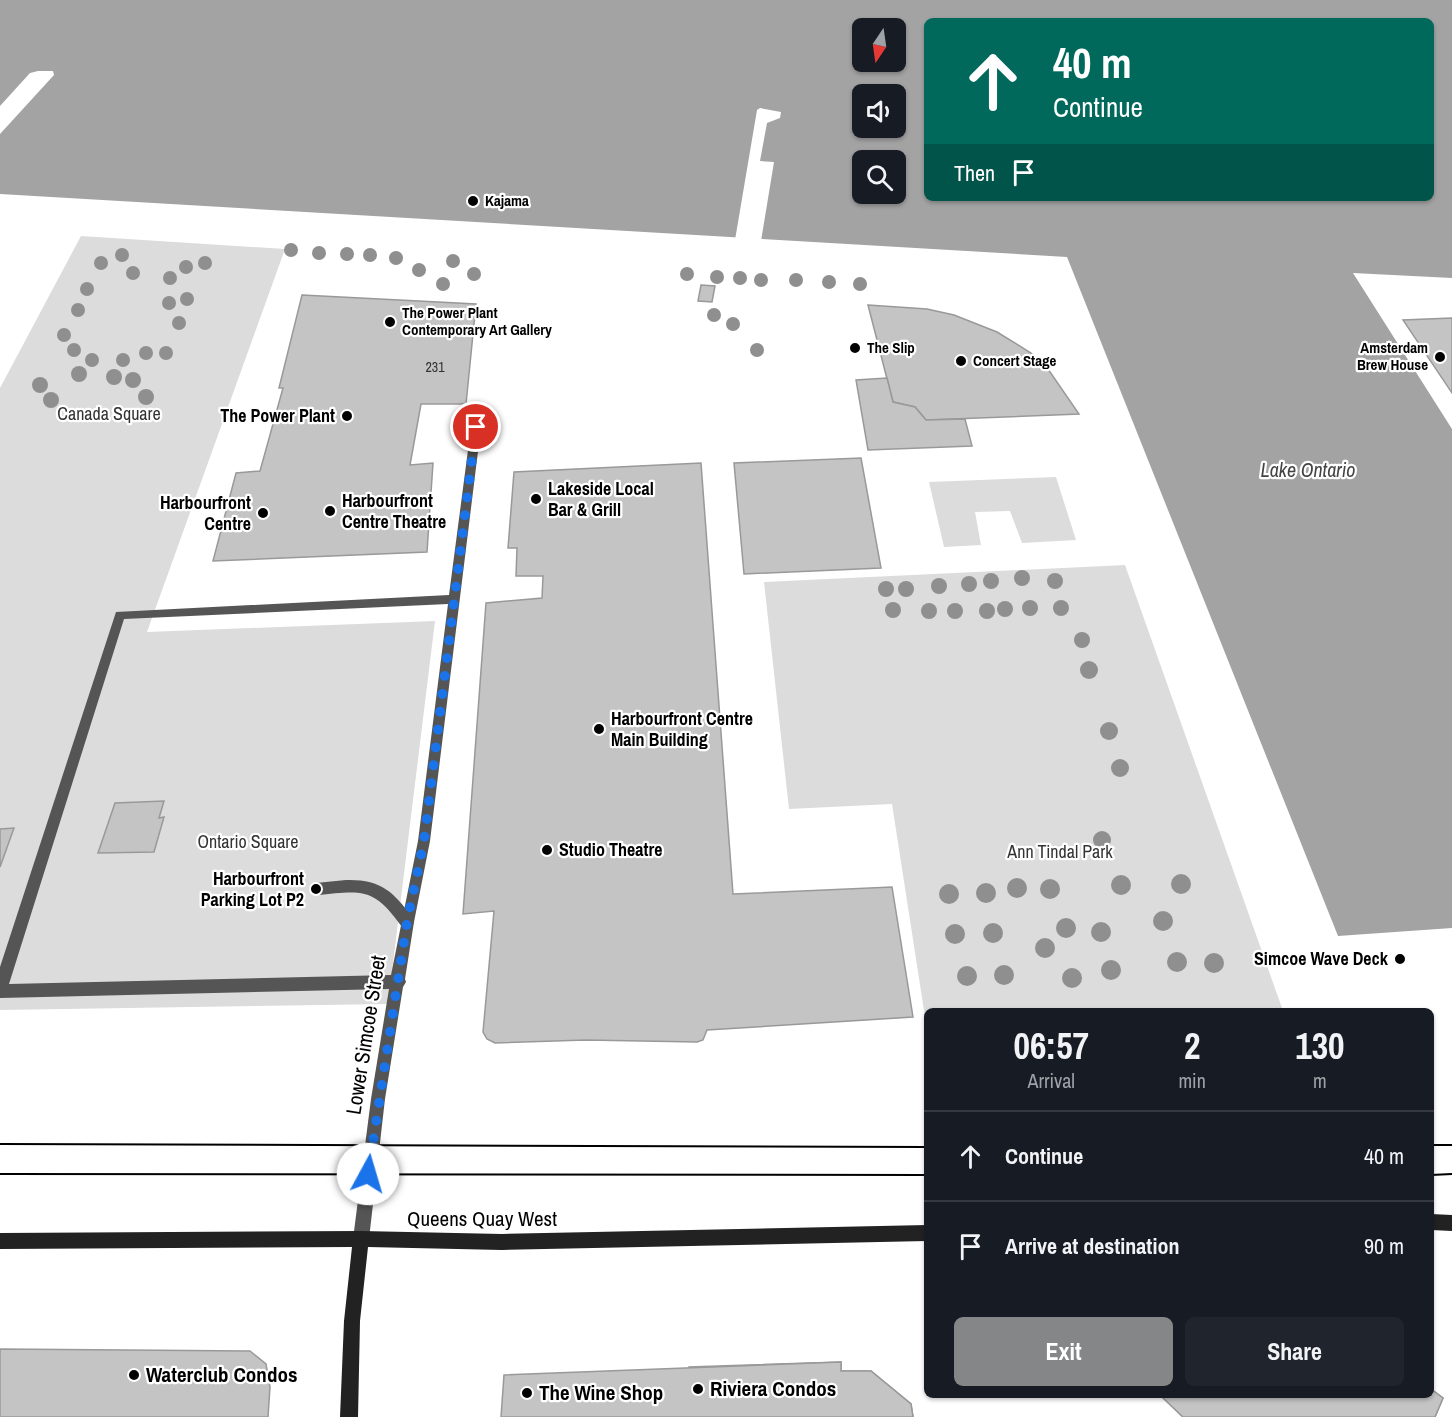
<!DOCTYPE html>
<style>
:root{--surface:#171b24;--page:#20242c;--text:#f1f3f6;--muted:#9ea1a6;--line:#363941;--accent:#858687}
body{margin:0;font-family:"Archivo Narrow",sans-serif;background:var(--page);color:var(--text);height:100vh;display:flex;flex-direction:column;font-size:22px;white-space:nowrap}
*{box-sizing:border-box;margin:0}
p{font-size:20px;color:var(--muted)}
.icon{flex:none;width:33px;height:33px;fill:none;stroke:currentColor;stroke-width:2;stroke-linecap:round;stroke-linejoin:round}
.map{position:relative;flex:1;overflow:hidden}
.drawer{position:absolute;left:924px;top:1008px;width:510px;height:390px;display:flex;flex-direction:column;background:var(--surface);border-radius:9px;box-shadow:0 2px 4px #0004}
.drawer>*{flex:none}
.guide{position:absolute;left:924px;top:18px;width:510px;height:183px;border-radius:9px;box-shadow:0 2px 4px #0004;background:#00695c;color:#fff;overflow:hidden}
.needle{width:39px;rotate:193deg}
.controls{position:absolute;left:852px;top:18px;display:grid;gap:12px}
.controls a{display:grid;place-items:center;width:54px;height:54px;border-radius:9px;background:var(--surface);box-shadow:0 2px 4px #0004;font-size:30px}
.pin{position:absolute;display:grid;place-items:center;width:51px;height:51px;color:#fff;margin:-26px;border:3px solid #fff;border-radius:50%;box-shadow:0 2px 6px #0007}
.me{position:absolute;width:66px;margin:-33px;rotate:6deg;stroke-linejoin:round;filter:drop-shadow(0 0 4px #0008)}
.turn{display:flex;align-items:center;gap:21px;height:126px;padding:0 30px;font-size:27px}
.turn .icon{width:78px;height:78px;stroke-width:2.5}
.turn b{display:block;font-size:42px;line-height:51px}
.then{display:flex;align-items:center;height:57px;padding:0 30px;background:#0003;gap:12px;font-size:22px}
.eta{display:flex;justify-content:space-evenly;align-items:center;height:102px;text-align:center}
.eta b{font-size:36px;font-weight:800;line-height:42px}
.cta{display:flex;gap:12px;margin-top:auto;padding:12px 30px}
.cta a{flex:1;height:69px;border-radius:9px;background:var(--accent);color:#fff;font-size:24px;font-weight:800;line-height:69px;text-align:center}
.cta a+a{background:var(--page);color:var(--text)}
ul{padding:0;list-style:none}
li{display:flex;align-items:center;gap:18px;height:90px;padding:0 30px;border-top:2px solid var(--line)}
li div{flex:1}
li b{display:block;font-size:22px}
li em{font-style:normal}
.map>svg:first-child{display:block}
.green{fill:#dcdcdc}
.water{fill:#a3a3a3;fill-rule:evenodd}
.pier{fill:#fff}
.building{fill:#c4c4c4;stroke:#999;stroke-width:1.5}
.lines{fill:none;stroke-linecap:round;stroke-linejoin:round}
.lane{fill:#555;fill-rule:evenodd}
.street{fill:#555;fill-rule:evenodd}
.secondary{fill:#222;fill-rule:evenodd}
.tram{stroke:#000;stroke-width:2}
.tree{fill:#8f8f8f}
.route{stroke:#1a73e8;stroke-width:10;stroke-dasharray:0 18}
.poi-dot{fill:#000;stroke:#fff;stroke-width:2}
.labels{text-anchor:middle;stroke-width:4.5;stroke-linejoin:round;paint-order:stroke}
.far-number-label{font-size:14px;fill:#313131}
.far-poi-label{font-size:15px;font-weight:bold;fill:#000;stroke:#fff;text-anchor:start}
.park-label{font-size:18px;fill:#333;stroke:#fff}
.poi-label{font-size:18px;font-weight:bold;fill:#000;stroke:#fff;text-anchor:end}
.water-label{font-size:20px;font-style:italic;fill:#444;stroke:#fff}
.near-street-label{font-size:21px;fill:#000;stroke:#fff}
.near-poi-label{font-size:21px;font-weight:bold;fill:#000;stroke:#fff;text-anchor:start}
</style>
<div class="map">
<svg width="1452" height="1417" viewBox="0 0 1452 1417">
<rect width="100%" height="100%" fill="#fff"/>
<g class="green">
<polygon points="81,236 285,249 147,632 435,621 388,1004 0,1010 0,388"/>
<polygon points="1056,477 1076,540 1022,543 1010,511 975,512 981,545 944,547 929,482"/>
<polygon points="1125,565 1282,1008 1160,1011 927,1011 925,1017 892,804 789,809 764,582"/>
</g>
<path class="water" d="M0,0H1452V278L1353,273L1452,429V928L1338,936L1067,257L0,194ZM927,21H1431V198H927ZM862,28H896V62H862ZM862,94H896V128H862ZM862,160H896V194H862Z"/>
<g class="pier">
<polygon points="38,71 53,71 54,75 0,134 0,106 30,73"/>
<polygon points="760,108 781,112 780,118 767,123 760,161 774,162 761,241 735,240 757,110"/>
</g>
<g class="building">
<polygon points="701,285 715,286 712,302 698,301"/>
<polygon points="302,295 476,304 466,404 421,404 410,465 433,463 427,552 213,561 236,473 260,471 283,388 279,388"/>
<polygon points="868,305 927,309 954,315 997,332 1031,353 1048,369 1079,414 926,420 915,407 893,402"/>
<polygon points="1452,318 1452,393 1403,320"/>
<polygon points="887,378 893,402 915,407 926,420 965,419 972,446 868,450 856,380"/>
<polygon points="861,458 881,568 744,574 734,463"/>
<polygon points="701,463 733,894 892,887 913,1017 707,1030 703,1040 697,1042 586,1040 495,1043 487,1039 483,1032 494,911 463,914 486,603 542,598 543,576 516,576 517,548 508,548 514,472"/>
<polygon points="164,801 159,818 164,817 154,852 98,853 115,803"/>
<polygon points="14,828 0,867 0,829"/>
<polygon points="0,1349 250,1351 266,1364 270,1387 268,1417 0,1417"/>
<polygon points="841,1362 841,1371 871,1371 911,1404 913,1417 632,1417 657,1384 689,1383 689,1367"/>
<polygon points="841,1362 841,1371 871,1371 911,1404 913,1417 501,1417 504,1375"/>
<polygon points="1431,1389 1443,1398 1435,1417 1183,1417 1163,1398 1165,1395 1431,1395"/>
<polygon points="1431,1389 1443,1398 1435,1417 1183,1417 1163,1398 1165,1395 1431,1395"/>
</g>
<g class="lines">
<path class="lane" d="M346,880C380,879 393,891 412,917L414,922L412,927L407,929L402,927C373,886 362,891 316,895L311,893L309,889L311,885L316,883Z"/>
<path class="street" d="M476,424L481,427L430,841L414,922L405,979L406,982L403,987L385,1099L369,1239L367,1245L361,1247L355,1245L353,1239L371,1099L389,989L0,998V967L116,612L449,595L471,427ZM448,604L418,841L391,975L9,984L124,619Z"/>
<g class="secondary">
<polygon points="1431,1214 1452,1215 1452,1231 1431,1230"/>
<polygon points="927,1225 927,1241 502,1250 368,1247 360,1321 358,1417 340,1417 344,1321 352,1247 0,1249 0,1233 361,1231 502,1234"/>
</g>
<g class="tram">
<polyline points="0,1144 927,1147"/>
<polyline points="1431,1145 1452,1145"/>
<polyline points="0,1174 927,1175"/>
<polyline points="1431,1175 1452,1174"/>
</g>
</g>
<g class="tree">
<circle cx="291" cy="250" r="7"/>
<circle cx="319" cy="253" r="7"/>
<circle cx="347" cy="254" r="7"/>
<circle cx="122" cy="255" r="7"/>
<circle cx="370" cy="255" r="7"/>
<circle cx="396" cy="258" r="7"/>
<circle cx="453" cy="261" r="7"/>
<circle cx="101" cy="263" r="7"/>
<circle cx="205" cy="263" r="7"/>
<circle cx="186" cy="267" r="7"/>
<circle cx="419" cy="270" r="7"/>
<circle cx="133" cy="273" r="7"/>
<circle cx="474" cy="274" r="7"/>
<circle cx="687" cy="274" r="7"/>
<circle cx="717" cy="277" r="7"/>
<circle cx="170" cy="278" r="7"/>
<circle cx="740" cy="278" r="7"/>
<circle cx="761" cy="280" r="7"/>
<circle cx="796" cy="280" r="7"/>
<circle cx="829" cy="282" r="7"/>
<circle cx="443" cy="284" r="7"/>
<circle cx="860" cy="284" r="7"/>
<circle cx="87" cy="289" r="7"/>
<circle cx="187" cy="299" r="7"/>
<circle cx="169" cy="303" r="7"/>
<circle cx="78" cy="310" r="7"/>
<circle cx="714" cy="315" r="7"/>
<circle cx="179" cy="323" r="7"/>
<circle cx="733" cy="324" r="7"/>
<circle cx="64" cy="335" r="7"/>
<circle cx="74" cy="350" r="7"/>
<circle cx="757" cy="350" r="7"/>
<circle cx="146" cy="353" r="7"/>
<circle cx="166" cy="353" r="7"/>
<circle cx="92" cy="360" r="7"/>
<circle cx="123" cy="360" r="7"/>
<circle cx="79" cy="374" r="8"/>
<circle cx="114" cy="377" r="8"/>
<circle cx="133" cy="380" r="8"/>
<circle cx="40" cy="385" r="8"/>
<circle cx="146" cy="397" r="8"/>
<circle cx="51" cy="400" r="8"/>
<circle cx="1022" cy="578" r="8"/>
<circle cx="991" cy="581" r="8"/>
<circle cx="1055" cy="581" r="8"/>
<circle cx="969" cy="584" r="8"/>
<circle cx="939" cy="586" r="8"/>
<circle cx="886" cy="589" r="8"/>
<circle cx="906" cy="589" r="8"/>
<circle cx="1030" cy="608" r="8"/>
<circle cx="1061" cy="608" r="8"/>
<circle cx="1005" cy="609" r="8"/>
<circle cx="893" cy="610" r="8"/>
<circle cx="929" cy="611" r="8"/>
<circle cx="955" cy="611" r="8"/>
<circle cx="987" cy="611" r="8"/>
<circle cx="1082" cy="640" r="8"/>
<circle cx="1089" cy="670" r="9"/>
<circle cx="1109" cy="731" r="9"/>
<circle cx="1120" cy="768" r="9"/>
<circle cx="1102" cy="840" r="9"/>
<circle cx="1181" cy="884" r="10"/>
<circle cx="1121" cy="885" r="10"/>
<circle cx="1017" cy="888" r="10"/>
<circle cx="1050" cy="889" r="10"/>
<circle cx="986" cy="893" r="10"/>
<circle cx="949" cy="894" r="10"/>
<circle cx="1163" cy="921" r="10"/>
<circle cx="1066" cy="928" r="10"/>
<circle cx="1101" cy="932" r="10"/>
<circle cx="993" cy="933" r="10"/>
<circle cx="955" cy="934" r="10"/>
<circle cx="1045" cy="948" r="10"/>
<circle cx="1177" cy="962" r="10"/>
<circle cx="1214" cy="963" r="10"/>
<circle cx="1111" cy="970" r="10"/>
<circle cx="1004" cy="975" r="10"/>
<circle cx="967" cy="976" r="10"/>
<circle cx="1072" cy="978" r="10"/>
</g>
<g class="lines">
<polyline class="route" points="368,1174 407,922 424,841 476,427"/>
</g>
<g class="poi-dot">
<circle cx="473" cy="201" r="6"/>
<circle cx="390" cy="322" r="6"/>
<circle cx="855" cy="348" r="6"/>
<circle cx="1440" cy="357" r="6"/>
<circle cx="961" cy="361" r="6"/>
<circle cx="347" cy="416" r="6"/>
<circle cx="536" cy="499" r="6"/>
<circle cx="330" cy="511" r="6"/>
<circle cx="263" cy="513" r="6"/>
<circle cx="599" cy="729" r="6"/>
<circle cx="547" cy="850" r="6"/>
<circle cx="316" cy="889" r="6"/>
<circle cx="1400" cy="959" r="6"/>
<circle cx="134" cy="1375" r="6"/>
<circle cx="698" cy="1389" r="6"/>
<circle cx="527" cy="1393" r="6"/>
</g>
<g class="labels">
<g class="far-number-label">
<text x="435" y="372">231</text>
</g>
<g class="far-poi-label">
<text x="485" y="206">Kajama</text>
<text x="402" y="318">The Power Plant<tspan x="402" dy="17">Contemporary Art Gallery</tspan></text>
<text x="867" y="353">The Slip</text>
<text x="1428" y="353" text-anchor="end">Amsterdam<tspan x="1428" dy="17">Brew House</tspan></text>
<text x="973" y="366">Concert Stage</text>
</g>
<g class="park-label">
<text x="109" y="420">Canada Square</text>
<text x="248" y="848">Ontario Square</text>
<text x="1060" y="858">Ann Tindal Park</text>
</g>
<g class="poi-label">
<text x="335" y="422">The Power Plant</text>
<text x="548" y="495" text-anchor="start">Lakeside Local<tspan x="548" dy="21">Bar &amp; Grill</tspan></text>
<text x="342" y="507" text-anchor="start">Harbourfront<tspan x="342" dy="21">Centre Theatre</tspan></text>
<text x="251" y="509">Harbourfront<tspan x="251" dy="21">Centre</tspan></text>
<text x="611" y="725" text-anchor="start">Harbourfront Centre<tspan x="611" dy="21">Main Building</tspan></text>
<text x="559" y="856" text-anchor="start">Studio Theatre</text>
<text x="304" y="885">Harbourfront<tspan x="304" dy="21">Parking Lot P2</tspan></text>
<text x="1388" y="965">Simcoe Wave Deck</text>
</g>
<g class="water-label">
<text x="1308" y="477">Lake Ontario</text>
</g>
<g class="near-street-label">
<text transform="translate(366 1035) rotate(-81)" y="7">Lower Simcoe Street</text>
<text x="482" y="1226">Queens Quay West</text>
</g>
<g class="near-poi-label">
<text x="146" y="1382">Waterclub Condos</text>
<text x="710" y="1396">Riviera Condos</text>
<text x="539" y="1400">The Wine Shop</text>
</g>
</g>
</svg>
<div class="controls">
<a><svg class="needle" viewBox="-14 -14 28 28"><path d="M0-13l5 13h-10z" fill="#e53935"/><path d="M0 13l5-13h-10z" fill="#9ea1a6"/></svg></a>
<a><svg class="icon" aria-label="sound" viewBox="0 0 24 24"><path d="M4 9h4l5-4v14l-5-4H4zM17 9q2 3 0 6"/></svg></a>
<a><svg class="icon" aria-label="search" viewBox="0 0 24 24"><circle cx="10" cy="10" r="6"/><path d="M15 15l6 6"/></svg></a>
</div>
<div class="pin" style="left:476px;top:427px;background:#d93025"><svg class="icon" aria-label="arrive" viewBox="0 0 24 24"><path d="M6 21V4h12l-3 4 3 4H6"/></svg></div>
<svg class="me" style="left:368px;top:1174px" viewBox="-20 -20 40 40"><circle r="19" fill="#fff"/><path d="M0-13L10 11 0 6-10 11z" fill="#1a73e8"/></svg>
<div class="guide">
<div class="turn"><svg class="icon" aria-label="ahead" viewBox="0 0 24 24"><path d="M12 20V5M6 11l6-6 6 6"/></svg><div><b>40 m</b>Continue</div></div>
<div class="then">Then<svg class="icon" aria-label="arrive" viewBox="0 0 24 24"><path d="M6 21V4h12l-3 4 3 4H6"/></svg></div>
</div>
<section class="drawer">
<div class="eta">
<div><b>06:57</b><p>Arrival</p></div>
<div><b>2</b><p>min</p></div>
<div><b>130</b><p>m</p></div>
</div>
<ul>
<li><svg class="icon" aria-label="ahead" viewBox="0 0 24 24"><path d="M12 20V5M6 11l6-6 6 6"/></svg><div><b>Continue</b></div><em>40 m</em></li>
<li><svg class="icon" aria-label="arrive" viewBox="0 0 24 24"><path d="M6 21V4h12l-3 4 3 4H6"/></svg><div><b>Arrive at destination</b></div><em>90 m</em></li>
</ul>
<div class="cta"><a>Exit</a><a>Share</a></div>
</section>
</div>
